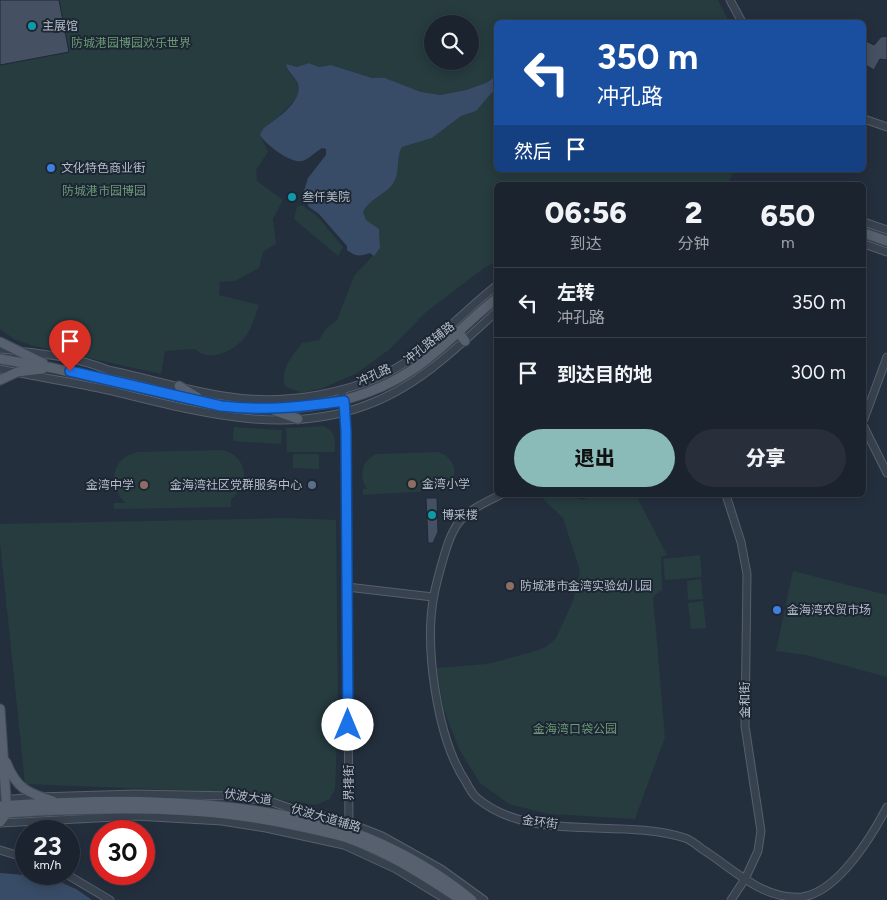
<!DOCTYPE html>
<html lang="zh">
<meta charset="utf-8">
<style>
:root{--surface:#1b232e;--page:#282f3a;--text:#f1f3f6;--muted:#a0a4aa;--line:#39404a;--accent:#8bbbb9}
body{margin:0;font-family:Figtree,"Noto Sans SC",sans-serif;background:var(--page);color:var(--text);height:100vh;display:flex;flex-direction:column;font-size:19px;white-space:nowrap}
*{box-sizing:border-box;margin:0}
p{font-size:16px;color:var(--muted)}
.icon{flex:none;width:28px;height:28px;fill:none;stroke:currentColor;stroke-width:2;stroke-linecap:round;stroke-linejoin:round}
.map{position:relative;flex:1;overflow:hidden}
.details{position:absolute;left:494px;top:182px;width:372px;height:315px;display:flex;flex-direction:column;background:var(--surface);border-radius:8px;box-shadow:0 2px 12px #0003,0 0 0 1px var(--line)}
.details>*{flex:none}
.top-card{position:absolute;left:494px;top:20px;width:372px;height:152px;border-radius:8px;box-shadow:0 2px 12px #0003,0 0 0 1px var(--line);background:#1a4fa0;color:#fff;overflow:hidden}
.fabs{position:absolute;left:424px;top:15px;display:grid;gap:10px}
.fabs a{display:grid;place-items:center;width:55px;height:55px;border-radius:50%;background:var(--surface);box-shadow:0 2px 12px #0003,0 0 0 1px var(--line);font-size:25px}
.speed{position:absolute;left:15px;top:820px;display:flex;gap:10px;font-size:25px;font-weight:700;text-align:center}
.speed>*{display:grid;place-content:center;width:65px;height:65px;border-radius:50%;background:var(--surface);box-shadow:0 2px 12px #0003,0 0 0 1px var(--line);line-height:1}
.speed small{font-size:12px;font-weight:400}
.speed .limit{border:8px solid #d22;background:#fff;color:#111}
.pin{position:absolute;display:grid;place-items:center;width:42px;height:42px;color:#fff;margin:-51px -21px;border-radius:50% 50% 50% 0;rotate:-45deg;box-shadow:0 0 5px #0007}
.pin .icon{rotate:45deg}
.me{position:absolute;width:55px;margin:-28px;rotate:0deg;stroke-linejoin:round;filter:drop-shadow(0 0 4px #0008)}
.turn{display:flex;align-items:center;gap:18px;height:105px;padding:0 20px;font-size:22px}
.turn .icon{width:65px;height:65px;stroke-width:2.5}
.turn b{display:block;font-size:35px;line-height:42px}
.then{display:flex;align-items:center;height:48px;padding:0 20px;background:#0003;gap:10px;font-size:19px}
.eta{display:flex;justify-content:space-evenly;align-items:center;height:85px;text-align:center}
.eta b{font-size:30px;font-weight:800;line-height:35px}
.button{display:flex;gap:10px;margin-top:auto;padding:10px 20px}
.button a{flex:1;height:58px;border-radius:30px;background:var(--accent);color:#111;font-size:20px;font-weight:800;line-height:58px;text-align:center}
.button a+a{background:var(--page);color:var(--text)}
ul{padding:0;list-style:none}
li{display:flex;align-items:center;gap:15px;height:70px;padding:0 20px;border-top:1px solid var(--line)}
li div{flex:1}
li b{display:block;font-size:19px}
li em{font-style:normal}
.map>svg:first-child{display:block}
.green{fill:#263c3f;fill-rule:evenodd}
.water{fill:#394c67}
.building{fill:#455162;stroke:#1f2835}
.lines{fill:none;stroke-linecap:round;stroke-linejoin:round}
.minor-casing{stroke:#565f6c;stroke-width:9}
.major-casing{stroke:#414a57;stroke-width:11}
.minor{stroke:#38414e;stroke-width:7}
.major{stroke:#56606e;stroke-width:9}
.route-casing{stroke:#114b97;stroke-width:12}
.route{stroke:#1a73e8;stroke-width:9}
.culture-dot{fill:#0f9aa8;stroke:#1d2633;stroke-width:2}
.shop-dot{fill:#3f7fe0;stroke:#1d2633;stroke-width:2}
.education-dot{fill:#8d6e63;stroke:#1d2633;stroke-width:2}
.service-dot{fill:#5c6f8a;stroke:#1d2633;stroke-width:2}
.labels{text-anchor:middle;stroke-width:4;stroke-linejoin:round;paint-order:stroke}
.poi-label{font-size:12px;fill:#b4bcc9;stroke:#1d2633;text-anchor:start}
.park-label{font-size:12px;fill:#6b9a76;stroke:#1d2633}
.street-label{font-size:12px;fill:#b4bcc9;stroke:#1d2633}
</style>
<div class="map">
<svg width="887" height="900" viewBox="0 0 887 900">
<rect width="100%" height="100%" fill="#242f3e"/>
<g class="green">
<path d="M0,0H718L729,22H496V76L486,83L466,90L440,95L421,92L385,78H372L331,65L319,67L309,63L297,67L286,64C288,79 304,79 296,99L260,135L268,152L256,170L257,181L283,200L273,219L276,244L263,252L259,268L235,281L220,282L219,295L259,305C255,315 252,329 245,337C234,351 209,363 195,349L165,351L161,374L30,345L14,339L0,329ZM432,24H470V61H432Z"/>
<path d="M496,88V170H735L727,185H496V262L484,268L426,312L390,349L357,373L323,388L301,393L285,386C280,369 292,356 302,343L319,340L326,329L337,320L354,276L380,248L379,229L365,220L363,212C370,198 386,195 394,182C400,172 396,158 402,147L432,138L461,116L476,111Z"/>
<polygon points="302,205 317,216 343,247 338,256 294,219 297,207"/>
<path d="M323,426C336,431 335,439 335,452H287L286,428Z"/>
<polygon points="234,427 282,430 281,444 233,441"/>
<path d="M223,450C247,456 252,485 231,499V507L114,509V503H126C107,486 111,457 138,452Z"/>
<path d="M438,452C457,458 460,479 444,490L363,495V489H367C358,475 362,460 377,454Z"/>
<polygon points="293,454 319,454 319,469 293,468"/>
<polygon points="539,495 562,495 583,500 592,495 636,495 667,555 661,557 662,590 653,597 665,737 635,819 549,814 509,804 480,783 459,749 443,707 437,668 487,664 529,653 546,647 556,638 573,601 580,571 563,518"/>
<polygon points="289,518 336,520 338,711 335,789 330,799 316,805 227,792 25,784 0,542 0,524"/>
<polygon points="700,555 702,577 665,580 663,559"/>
<polygon points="793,571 887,595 887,677 806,655 776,651"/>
<polygon points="701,579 703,599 688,600 687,581"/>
<polygon points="703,601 706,628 691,629 688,603"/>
</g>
<g class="water">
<path d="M309,63L319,67L331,65L372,78H385L421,92L440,95L466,90L486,83L496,76V88L476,111L461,116L432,138L402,147C396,158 400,172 394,182C386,195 370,198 363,212L366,220L379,229L380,248L374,256L370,253C359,257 355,256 347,250V246L319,214L309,207L303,194L308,178L326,155V149L322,148C316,151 308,160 302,161C291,164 265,144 260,135L263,129C275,119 303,103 298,84C295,76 287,72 286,64L297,67Z"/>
<polygon points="0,873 49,877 76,889 92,900 0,900"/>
</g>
<g class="building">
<polygon points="0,0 59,0 69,52 0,65"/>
<polygon points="887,36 887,60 880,59 874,70 864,64 864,40 874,45 881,37"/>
<polygon points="426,498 437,498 438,532 433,543 428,543"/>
</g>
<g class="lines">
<g class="minor-casing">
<g id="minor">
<polyline points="730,0 742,22"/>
<polyline points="864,119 887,127"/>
<polyline points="864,222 887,230"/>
<polyline points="864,244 887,252"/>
<path d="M0,349C36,353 74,356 108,370C147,378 184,390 223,396C281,406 356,395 406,362C439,340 465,310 496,286"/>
<path d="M0,369C36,377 72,382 108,390C192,410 279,437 364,406C416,388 457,348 496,312"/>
<polyline points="342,390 346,431 349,827"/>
<polyline points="864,419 887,357"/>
<polyline points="864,427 887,473"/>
<path d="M500,495C486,502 470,509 459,522C450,534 446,549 442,563C439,574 436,584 434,595C424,646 437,739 466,782C469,788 473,795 478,799C534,844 620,817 685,838C691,840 697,845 702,849C734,869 762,900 802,897C838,892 872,836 887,807"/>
<polyline points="726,495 741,542 747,574 745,726 761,831 758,851 745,879 731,900"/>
<polyline points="347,587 433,597"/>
<polyline points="0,800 38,797 135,794 233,796 272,802 302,812 349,823 382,836 441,869 484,900"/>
<polyline points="0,823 135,816 222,821 266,828 344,845 396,869 447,900"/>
<polyline points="0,850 26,858"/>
<polyline points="66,874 110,900"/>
</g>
</g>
<g class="major-casing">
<g id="major">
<polyline points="864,233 887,241"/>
<polyline points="459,333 465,341"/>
<polyline points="0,342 43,363"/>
<path d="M0,359L53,368L221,406C286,414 356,407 412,370C443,350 467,321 496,299"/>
<polyline points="0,380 17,372 42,369"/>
<polyline points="179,386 197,397"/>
<polyline points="276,411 298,419"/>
<polyline points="0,709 7,813 0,822"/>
<path d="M6,762C16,788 27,793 53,801"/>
<path d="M0,806C103,799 209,797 310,821C323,824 338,827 350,831C393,846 437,871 472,900"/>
<path d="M0,813C103,807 209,804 311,829C323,832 336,834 347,838C388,852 425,876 461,900"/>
</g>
</g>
<use href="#minor" class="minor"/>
<use href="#major" class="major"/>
</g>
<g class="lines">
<g class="route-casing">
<path id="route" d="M70,371L221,406C263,411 302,407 344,401L346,431L348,725"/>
</g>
<use href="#route" class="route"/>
</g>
<g class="culture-dot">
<circle cx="32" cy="26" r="5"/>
<circle cx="292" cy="197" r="5"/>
<circle cx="432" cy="515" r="5"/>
</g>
<g class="shop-dot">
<circle cx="51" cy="168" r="5"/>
<circle cx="777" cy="610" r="5"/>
</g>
<g class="education-dot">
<circle cx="412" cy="484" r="5"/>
<circle cx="144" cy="485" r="5"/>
<circle cx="510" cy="586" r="5"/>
</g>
<circle class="service-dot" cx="312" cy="485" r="5"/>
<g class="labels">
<g class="poi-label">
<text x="42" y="30">主展馆</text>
<text x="61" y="172">文化特色商业街</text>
<text x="302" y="201">叁仟美院</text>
<text x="422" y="488">金湾小学</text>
<text x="134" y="489" text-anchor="end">金湾中学</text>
<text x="302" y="489" text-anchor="end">金海湾社区党群服务中心</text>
<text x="442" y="519">博采楼</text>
<text x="520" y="590">防城港市金湾实验幼儿园</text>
<text x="787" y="614">金海湾农贸市场</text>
</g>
<g class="park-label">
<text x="131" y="47">防城港园博园欢乐世界</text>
<text x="104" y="195">防城港市园博园</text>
<text x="575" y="733">金海湾口袋公园</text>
</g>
<g class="street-label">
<text transform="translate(429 343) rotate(-38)" y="4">冲孔路辅路</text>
<text transform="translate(374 375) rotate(-24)" y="4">冲孔路</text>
<text transform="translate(745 700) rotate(-90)" y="4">金和街</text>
<text transform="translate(349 783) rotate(-90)" y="4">界排街</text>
<text transform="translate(248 797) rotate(8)" y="4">伏波大道</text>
<text transform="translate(326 818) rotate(16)" y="4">伏波大道辅路</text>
<text transform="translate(540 822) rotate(8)" y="4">金环街</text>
</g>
</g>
</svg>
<div class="fabs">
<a><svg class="icon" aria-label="search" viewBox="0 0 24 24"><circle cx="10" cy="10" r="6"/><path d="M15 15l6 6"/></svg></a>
</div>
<div class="speed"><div>23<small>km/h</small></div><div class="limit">30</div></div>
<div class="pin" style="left:70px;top:371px;background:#d93025"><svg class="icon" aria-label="arrive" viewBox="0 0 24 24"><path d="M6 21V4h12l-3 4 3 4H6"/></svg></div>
<svg class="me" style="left:348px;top:725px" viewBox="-20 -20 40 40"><circle r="19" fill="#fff"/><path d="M0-13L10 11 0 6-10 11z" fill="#1a73e8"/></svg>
<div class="top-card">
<div class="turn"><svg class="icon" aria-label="left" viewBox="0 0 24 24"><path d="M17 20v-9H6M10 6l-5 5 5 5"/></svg><div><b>350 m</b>冲孔路</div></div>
<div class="then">然后<svg class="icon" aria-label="arrive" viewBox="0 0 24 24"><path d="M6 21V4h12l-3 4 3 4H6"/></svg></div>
</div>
<section class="details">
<div class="eta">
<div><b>06:56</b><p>到达</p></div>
<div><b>2</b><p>分钟</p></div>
<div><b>650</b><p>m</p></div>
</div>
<ul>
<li><svg class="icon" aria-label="left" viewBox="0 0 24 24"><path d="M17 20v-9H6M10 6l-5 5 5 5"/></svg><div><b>左转</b><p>冲孔路</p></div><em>350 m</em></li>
<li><svg class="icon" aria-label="arrive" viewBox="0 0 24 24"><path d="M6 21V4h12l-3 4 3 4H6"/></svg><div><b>到达目的地</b></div><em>300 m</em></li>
</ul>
<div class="button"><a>退出</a><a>分享</a></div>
</section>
</div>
